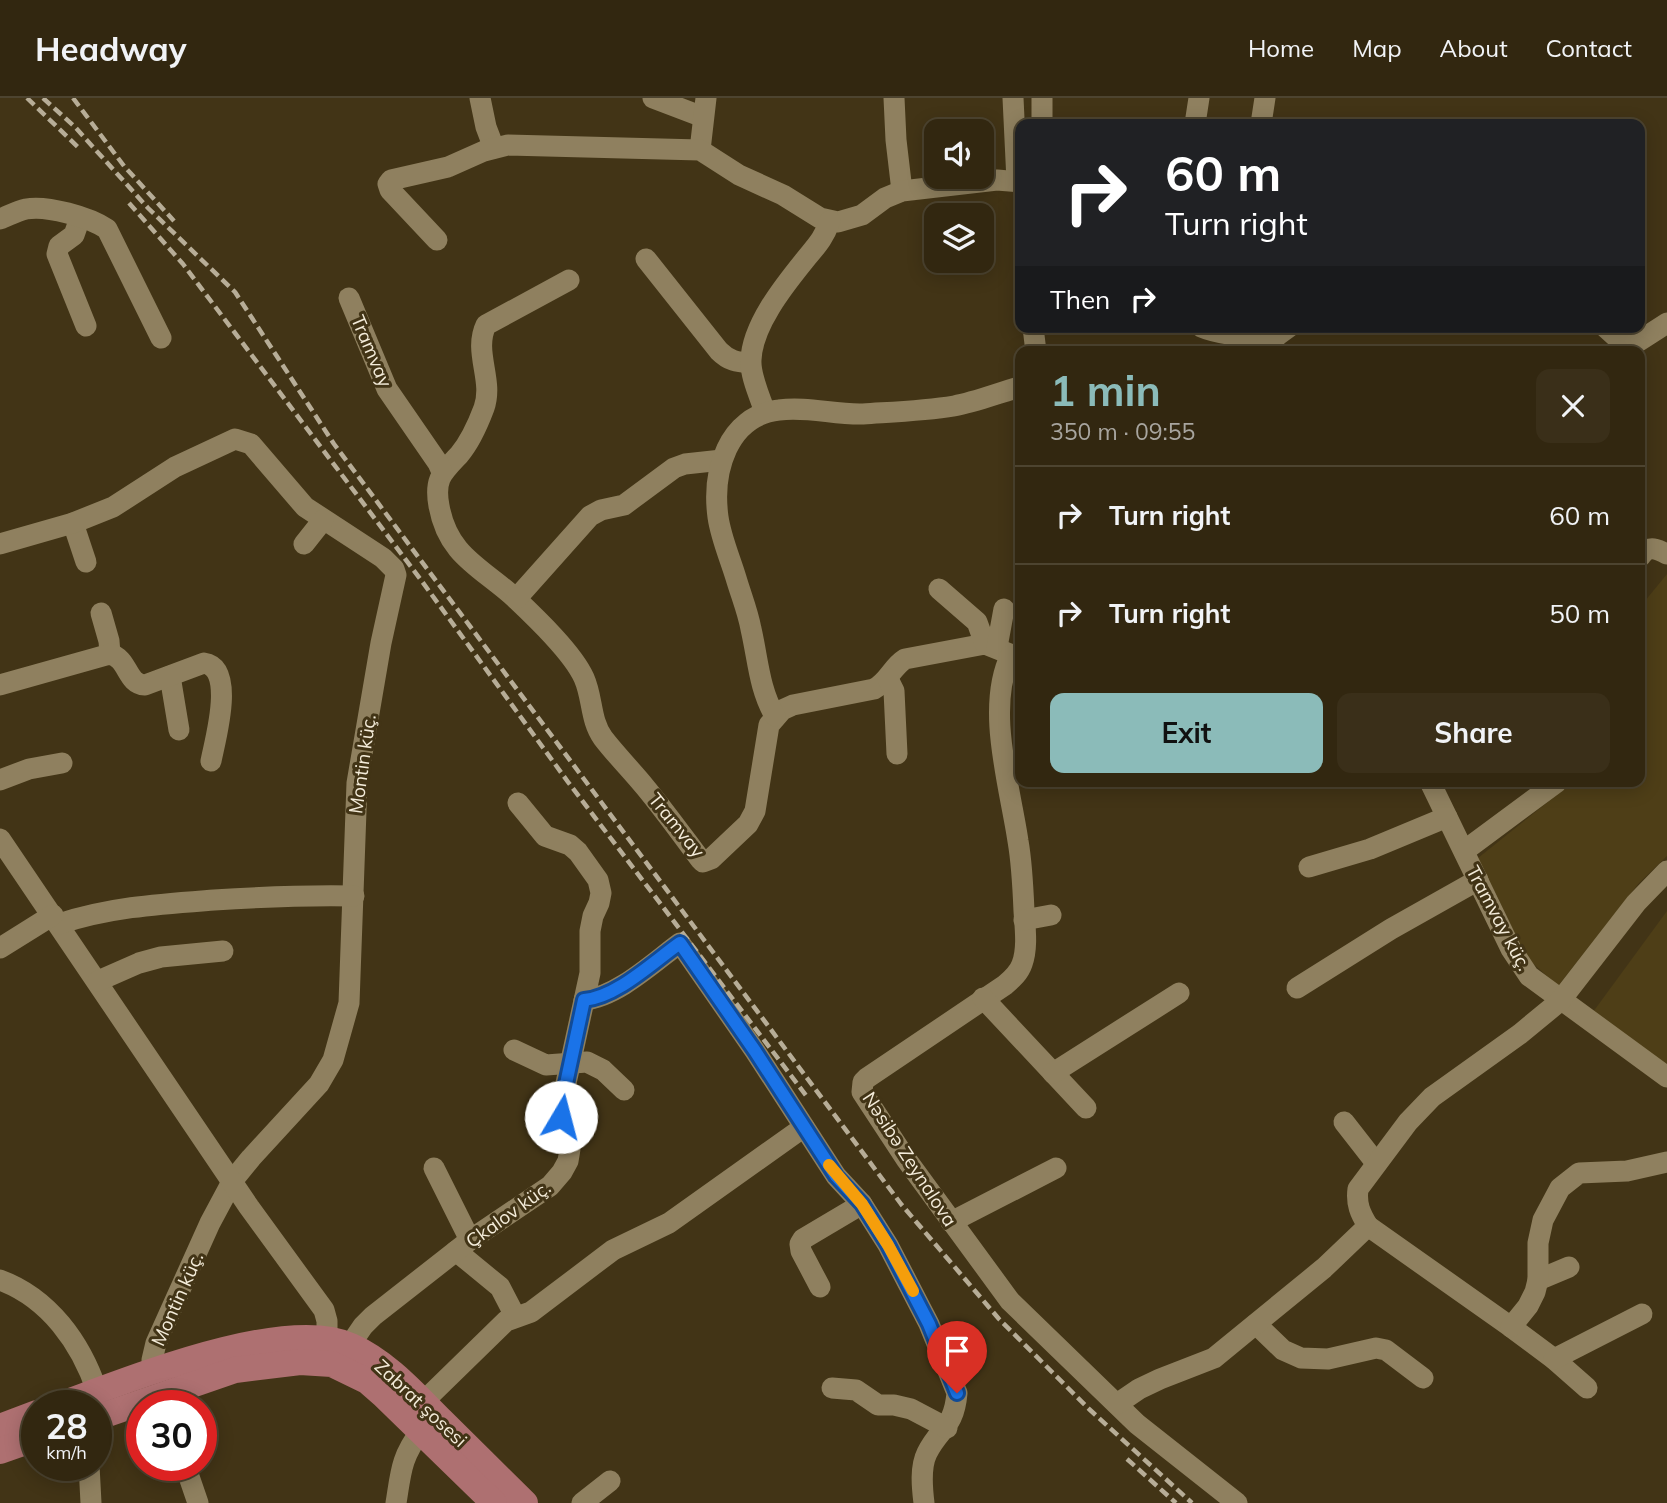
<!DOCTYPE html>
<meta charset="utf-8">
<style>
:root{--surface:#322710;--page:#3a2f19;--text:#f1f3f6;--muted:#a8a59f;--line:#4d4430;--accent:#8bbbb9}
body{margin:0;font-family:Mulish,sans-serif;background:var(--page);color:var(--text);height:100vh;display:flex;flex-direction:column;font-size:26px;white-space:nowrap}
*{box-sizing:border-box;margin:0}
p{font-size:23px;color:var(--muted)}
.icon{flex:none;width:38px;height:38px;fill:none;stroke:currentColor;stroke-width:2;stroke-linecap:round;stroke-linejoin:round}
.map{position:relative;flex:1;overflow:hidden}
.details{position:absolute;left:1015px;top:248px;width:630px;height:441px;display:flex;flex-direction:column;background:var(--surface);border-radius:14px;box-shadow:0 4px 18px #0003,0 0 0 2px var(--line)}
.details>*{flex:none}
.hud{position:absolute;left:1015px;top:21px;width:630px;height:214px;border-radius:14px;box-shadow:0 4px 18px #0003,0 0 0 2px var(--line);background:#202124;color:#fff;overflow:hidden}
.buttons{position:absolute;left:924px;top:21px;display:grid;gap:14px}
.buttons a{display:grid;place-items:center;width:70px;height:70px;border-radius:14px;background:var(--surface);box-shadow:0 4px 18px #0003,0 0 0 2px var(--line);font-size:35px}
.speed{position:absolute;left:21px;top:1292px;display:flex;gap:14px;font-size:35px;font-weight:700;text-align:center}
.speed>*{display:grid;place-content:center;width:91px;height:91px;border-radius:50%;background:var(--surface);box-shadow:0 4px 18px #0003,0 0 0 2px var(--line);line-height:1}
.speed small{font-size:18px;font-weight:400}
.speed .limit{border:10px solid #d22;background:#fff;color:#111}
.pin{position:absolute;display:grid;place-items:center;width:60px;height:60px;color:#fff;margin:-72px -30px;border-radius:50% 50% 50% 0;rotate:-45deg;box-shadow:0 0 7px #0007}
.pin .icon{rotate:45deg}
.me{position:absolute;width:77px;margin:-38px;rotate:8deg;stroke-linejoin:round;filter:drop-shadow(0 0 5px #0008)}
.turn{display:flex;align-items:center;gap:24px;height:147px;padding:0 35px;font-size:32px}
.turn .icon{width:91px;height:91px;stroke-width:2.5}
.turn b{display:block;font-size:49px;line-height:60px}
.then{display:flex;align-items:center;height:66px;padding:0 35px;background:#0003;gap:14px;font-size:26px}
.round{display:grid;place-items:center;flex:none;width:74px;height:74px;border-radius:14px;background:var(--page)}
.head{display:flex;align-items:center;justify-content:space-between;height:119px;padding:0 35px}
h1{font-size:42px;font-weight:700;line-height:52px;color:var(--accent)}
.primary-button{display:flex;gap:14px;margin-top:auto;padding:14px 35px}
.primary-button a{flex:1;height:80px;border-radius:14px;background:var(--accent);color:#111;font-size:28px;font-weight:700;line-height:80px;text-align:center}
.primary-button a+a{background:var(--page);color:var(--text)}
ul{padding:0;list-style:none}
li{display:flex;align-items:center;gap:21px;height:98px;padding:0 35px;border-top:2px solid var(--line)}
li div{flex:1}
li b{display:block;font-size:26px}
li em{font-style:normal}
header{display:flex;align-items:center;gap:42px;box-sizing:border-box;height:98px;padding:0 35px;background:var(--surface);border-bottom:2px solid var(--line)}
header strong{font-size:33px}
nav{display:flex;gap:38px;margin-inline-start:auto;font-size:24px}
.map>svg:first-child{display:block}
.built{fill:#4e3e17}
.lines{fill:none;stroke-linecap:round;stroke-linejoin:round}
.minor{stroke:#8f805f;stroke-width:21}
.major{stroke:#ae7071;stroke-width:26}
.rail{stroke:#b7ad97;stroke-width:4.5;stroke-dasharray:10 5;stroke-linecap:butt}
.route-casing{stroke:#114b97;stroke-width:18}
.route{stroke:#1a73e8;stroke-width:12}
.slow{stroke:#f59e0b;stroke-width:12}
.labels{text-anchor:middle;stroke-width:6;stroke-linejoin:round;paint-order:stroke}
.street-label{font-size:19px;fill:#f4ecda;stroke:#423416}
</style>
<header>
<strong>Headway</strong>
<nav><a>Home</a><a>Map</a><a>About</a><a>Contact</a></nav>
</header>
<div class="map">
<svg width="1667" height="1405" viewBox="0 0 1667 1405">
<rect width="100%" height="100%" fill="#423416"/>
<g class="built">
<polygon points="1667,476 1667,758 1639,785 1558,888 1527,860 1478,760 1564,691 1566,684 1640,684 1640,509"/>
<polygon points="1667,813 1667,969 1593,914"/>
</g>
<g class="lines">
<g class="minor">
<polyline points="480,0 486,29 494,50"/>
<polyline points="653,0 703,19"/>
<polyline points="894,0 896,42 902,93"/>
<polyline points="1013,0 1017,83"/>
<polyline points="1042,26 1042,0"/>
<polyline points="1195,26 1199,0"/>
<polyline points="1261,26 1265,0"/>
<polyline points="700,52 706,0"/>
<polyline points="80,120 74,137 59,148 57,156 86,228"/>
<path d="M0,121C8,118 17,113 26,111C47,107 89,119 107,131L161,240"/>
<polyline points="437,142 390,92 388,86 391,82 448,69 484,53 508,47 700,52 739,77 783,97 820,120 838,124 862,117 885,100 902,93 997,82 1020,84"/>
<path d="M646,161L719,253C729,263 737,264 750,265"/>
<path d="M569,182L486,227C473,254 494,282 484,310C478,326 470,344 459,357C442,375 434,381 439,408C448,458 481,469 515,500C535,519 573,555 584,580C593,600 590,622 603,640C616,657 632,673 645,689C664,712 682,737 700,761L703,764L711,761L748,726L755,713L769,627L782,612L793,607L874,591C888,584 892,569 905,561L985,546L1020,560"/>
<polyline points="349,200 387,291 438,365 442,374"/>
<polyline points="1033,229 1036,254"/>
<path d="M1201,229C1228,241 1253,233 1278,254"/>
<polyline points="1605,229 1627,249"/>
<polyline points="1267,245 1289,229"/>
<polyline points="1622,254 1667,225"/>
<path d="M765,314C760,299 750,278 751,262C752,228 783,189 804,163C816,148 823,142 830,123"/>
<polyline points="73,425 86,464"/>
<polyline points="0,446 73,425 113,409 175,369 235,341 251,346 305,409 383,460 394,471 396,477 381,545 357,685 349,905 333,962 319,986 251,1060 233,1082 210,1125 156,1245 152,1262 153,1274"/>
<polyline points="304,446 323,422"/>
<path d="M1640,459C1648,447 1655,450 1667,456"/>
<polyline points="939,491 977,524 985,546"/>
<polyline points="516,501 590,418 601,412 624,407 674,370 685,366 722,362"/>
<polyline points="101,515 109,543 110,556"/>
<polyline points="997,549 1004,511"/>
<path d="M1011,557C985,609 1010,688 1018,743C1022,766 1023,789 1024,813C1025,829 1028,850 1022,866C1019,875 1012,881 1005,887L867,980L863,984L862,994L906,1061L1010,1203L1137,1326L1237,1405"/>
<polyline points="170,578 179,632"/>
<polyline points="888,581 894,593 897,656"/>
<path d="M0,587L110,556C129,561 126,586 145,587L204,565C236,570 215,642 211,663"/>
<path d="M775,618C759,591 758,561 751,531C748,514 741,497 736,480C730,460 721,440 718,419C712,374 727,318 779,312C807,308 835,317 863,316C893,314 924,313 954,308C976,304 998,295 1020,289"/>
<polyline points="0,682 29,671 62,665"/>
<polyline points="1430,684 1511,851 1529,878 1667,979"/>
<polyline points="0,741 249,1109 324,1212 327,1223 327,1240"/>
<polyline points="1464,753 1557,684"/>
<polyline points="1309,769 1370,751 1447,719"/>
<polyline points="1024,822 1051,817"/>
<path d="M59,826C110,809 161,806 214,802C261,799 307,797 354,798"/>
<polyline points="0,850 53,817"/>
<polyline points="98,883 139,865 161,859 223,853"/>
<polyline points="1297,890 1391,831 1478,782"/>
<polyline points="983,900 1086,1010"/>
<path d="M584,902C617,899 654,864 680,845L755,953L836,1078L862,1106L888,1147L929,1226L957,1295C954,1330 940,1329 927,1355C920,1369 922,1389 924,1405"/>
<polyline points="514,952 546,967 587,964 603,972 624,992"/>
<polyline points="1053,975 1179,895"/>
<polyline points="1344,1024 1376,1065"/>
<polyline points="434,1070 470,1142"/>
<polyline points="951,1124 1056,1070"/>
<polyline points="1368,1128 1511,1229 1554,1261 1587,1290"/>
<polyline points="456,1153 500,1189 515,1218"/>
<path d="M0,1182C49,1200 81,1245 97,1293"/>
<polyline points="1538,1182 1569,1169"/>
<polyline points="820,1189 801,1153 800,1146 803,1141 862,1106"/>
<polyline points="1256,1226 1283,1252 1301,1260 1328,1261 1376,1250 1386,1252 1423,1280"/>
<polyline points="1511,1229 1528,1208 1535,1194 1538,1182 1538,1145 1543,1122 1560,1090 1579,1075 1627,1073 1667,1064"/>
<polyline points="350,1247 363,1228 373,1218 470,1142 550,1088 562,1074 568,1063 570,1051 561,1008 590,875 590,833 593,818 599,805 601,795 598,782 578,754 570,747 545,738 518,705"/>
<polyline points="1554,1261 1642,1216"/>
<polyline points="832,1290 856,1292 878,1307 894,1307 911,1311 947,1330"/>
<polyline points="423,1304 506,1223 531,1214 613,1152 669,1125 804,1029"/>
<path d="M1117,1306L1139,1291L1160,1281L1214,1260L1324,1170L1368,1128C1360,1115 1356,1106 1358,1091L1408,1024L1432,999L1520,936L1560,903L1636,805L1667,773"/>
<polyline points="89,1367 91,1405"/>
<polyline points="185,1367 198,1405"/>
<path d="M396,1405C401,1374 401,1359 421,1333"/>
<polyline points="582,1405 610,1383"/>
</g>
<g class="major">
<path d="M59,1307C126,1283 285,1217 351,1248C387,1264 414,1295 441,1322C469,1350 497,1377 525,1405"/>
<polyline points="96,1320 235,1272 300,1264 332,1266 367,1283 383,1297 494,1405"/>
<polyline points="0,1329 37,1315"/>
<polyline points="0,1353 37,1340"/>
</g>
<g class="rail">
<polyline points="27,0 80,51"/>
<polyline points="43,0 75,29 148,110 235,194 334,346 901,1106 999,1221 1089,1311 1192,1405"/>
<polyline points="73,0 124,68 174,123"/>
<polyline points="129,105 183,166 421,482 568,684 808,1000"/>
<polyline points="1127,1361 1176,1405"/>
</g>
</g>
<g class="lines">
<g class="route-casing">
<path id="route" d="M561,1019V1009L584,902C617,899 653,864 680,845L755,953L836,1078L862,1106L888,1147L929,1226L957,1295"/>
</g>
<use href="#route" class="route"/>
<polyline class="slow" points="829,1067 862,1106 888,1147 913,1193"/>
</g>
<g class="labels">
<g class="street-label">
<text transform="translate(372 253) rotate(67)" y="7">Tramvay</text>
<text transform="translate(362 666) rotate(-82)" y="7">Montin küç.</text>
<text transform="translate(677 727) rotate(51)" y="7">Tramvay</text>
<text transform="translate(1499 820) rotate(62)" y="7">Tramvay küç.</text>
<text transform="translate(910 1061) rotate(57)" y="7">Nəsibə Zeynalova</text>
<text transform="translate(508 1116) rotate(-36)" y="7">Çkalov küç.</text>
<text transform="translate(177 1201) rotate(-66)" y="7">Montin küç.</text>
<text transform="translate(421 1305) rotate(43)" y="7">Zabrat şosesi</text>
</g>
</g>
</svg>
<div class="buttons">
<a><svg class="icon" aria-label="sound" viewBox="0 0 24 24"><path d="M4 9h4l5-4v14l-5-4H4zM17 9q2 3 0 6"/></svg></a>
<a><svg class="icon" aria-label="layers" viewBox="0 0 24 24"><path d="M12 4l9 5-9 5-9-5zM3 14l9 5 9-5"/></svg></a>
</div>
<div class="speed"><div>28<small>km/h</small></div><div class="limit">30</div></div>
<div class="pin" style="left:957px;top:1295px;background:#d93025"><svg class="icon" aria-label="arrive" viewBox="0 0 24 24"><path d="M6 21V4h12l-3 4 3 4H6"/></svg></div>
<svg class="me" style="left:561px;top:1019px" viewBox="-20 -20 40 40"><circle r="19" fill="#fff"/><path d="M0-13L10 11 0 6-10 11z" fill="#1a73e8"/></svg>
<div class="hud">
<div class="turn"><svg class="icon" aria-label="right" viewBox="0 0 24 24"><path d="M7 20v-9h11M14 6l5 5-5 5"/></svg><div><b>60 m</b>Turn right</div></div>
<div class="then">Then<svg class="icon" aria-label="right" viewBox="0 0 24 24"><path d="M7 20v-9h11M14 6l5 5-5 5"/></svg></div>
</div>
<section class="details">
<div class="head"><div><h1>1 min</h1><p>350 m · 09:55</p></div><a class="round"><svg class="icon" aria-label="close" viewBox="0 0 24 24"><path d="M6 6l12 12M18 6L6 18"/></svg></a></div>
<ul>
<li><svg class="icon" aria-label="right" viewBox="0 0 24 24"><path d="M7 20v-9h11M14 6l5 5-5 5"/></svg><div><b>Turn right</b></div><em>60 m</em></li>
<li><svg class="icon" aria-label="right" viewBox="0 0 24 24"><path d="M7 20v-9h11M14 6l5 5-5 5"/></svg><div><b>Turn right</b></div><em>50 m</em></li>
</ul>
<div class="primary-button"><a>Exit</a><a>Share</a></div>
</section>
</div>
